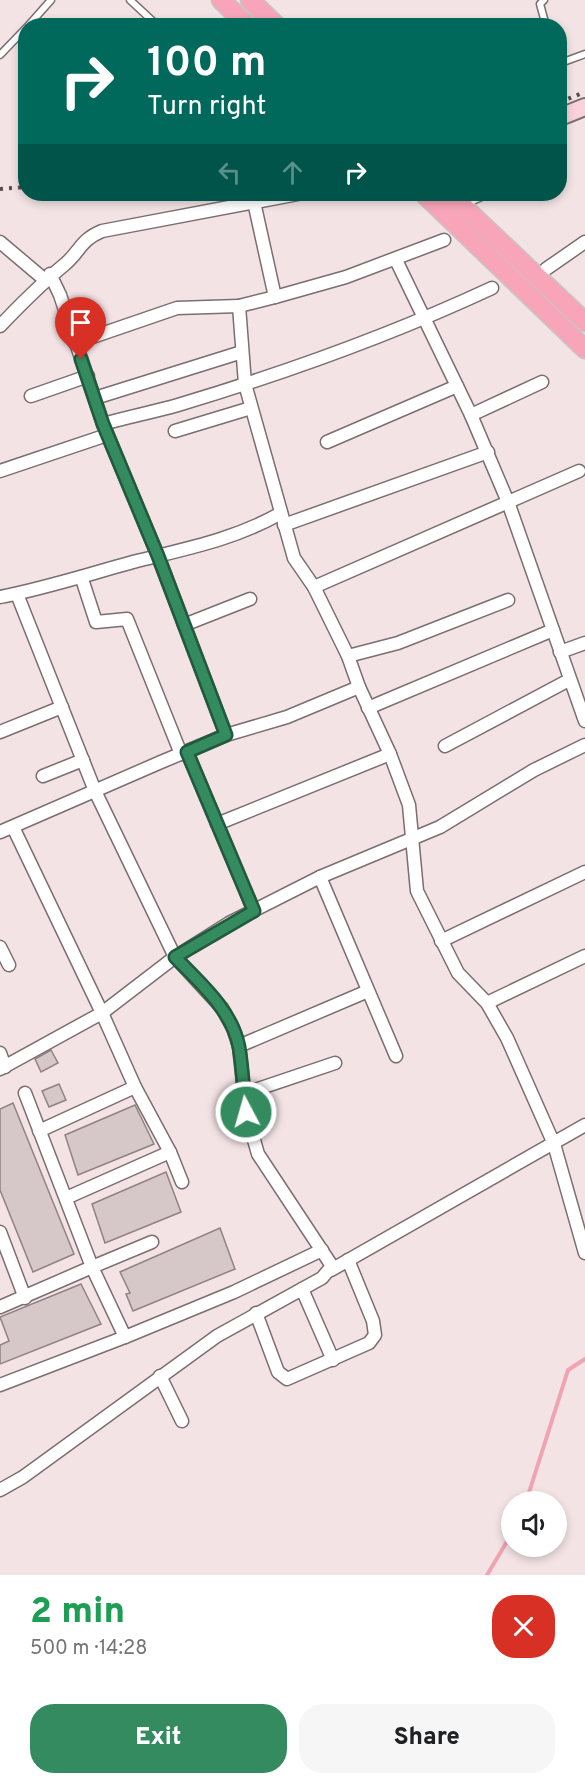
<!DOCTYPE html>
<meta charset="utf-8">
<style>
:root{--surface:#fff;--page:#f6f6f6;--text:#202124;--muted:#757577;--accent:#348b5f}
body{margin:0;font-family:Overpass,sans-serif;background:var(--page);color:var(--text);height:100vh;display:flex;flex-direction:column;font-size:22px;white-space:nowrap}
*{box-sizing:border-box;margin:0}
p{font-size:20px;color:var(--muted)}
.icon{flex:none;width:33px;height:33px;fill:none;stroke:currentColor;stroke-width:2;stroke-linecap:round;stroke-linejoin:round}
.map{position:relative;height:1575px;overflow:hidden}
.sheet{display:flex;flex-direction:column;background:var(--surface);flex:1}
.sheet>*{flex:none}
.guide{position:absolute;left:18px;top:18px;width:549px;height:183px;border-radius:24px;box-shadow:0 3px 9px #0003;background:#00695c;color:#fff;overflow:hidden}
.buttons{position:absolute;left:501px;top:1491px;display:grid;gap:12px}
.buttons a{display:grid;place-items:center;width:66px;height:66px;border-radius:50%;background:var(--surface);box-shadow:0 3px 9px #0003;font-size:30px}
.pin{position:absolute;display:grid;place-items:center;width:51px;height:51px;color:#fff;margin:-62px -26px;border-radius:50% 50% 50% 0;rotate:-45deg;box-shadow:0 0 6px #0007}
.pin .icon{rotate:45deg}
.me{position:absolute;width:66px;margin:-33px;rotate:354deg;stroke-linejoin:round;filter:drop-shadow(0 0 4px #0008)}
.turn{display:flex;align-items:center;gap:21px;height:126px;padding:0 30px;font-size:27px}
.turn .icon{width:78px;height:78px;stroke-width:2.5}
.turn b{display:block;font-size:42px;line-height:51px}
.lanes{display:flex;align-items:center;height:57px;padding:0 30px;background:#0003;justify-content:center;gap:30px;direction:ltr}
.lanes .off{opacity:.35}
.round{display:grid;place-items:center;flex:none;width:63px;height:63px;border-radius:24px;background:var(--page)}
.overview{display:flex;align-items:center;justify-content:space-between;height:102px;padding:0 30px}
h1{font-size:36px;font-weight:800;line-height:45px;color:#1e9e55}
.primary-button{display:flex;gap:12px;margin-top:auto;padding:12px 30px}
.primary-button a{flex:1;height:69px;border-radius:24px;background:var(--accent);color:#fff;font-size:24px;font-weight:800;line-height:69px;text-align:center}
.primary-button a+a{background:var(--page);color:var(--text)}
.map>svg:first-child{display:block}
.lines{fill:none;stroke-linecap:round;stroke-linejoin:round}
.stream{stroke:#f1a3b1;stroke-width:4}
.building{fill:#d6c7c9;stroke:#908284;stroke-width:1.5}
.lane-casing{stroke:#7b6e70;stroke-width:9}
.street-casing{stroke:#7b6e70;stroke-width:15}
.secondary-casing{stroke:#7b6e70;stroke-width:20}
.primary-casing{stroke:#c6c5c5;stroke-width:21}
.lane{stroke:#fff;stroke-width:6}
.street{stroke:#fff;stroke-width:12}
.secondary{stroke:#fbd2dc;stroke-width:16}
.primary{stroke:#f8a5b9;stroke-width:18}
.rail{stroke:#564e4e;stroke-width:4;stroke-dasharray:3 6;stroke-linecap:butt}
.route-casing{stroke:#225a3e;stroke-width:15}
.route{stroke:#348b5f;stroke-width:10}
</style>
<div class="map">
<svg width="585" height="1575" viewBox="0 0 585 1575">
<rect width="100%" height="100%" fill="#f3e3e5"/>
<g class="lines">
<g class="stream">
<polyline points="526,1502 568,1370 585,1359"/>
<polyline points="487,1575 512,1533"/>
</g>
</g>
<g class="building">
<polygon points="51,1050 58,1063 41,1072 35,1059"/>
<polygon points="59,1084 66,1100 49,1107 42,1091"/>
<polygon points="13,1103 74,1254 33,1272 0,1190 0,1109"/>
<polygon points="135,1105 154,1144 78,1175 65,1135"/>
<polygon points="166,1172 181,1212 105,1243 92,1204"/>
<polygon points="220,1228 235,1269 133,1311 126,1294 130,1293 120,1272"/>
<polygon points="81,1284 101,1324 0,1364 0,1345 9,1341 0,1317"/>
</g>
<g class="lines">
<g class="lane-casing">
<g id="lane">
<polyline points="130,0 158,26"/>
<polyline points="544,0 540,4 546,26"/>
<polyline points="28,26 51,0"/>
<polyline points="0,55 26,28"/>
<polyline points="560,58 566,61 585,54"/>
</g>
</g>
<g class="street-casing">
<g id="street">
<polyline points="472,198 481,194"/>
<polyline points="0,242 45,280"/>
<polyline points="396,260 471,415 508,502 585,721"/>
<polyline points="546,269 585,242"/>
<polyline points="50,274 60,295 103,424 158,556 226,735"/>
<polyline points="275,297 346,277 444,240"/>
<polyline points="239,306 275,297 254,202"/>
<path d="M0,326C21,304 41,284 64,265C80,252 80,240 102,231L298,194"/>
<polyline points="75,343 177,308 239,306 245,384 294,558 314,587 348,656 359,687 390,754 409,805 417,891 458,973 487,1003 507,1038 554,1144 585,1253"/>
<polyline points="31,396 88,376"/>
<polyline points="95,398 242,352"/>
<polyline points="471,415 542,382"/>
<path d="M103,424C128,417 153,412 178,405C285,373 391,335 492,288"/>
<polyline points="175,431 251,408"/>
<polyline points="327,442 457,386"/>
<polyline points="0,471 107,435"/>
<polyline points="284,525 488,452"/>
<polyline points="82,579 96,622 127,619 181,754"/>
<polyline points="314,587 579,471"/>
<path d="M0,597C46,588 89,574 133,562C184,549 234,540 281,513"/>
<polyline points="184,625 250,599"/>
<polyline points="560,652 585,643"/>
<polyline points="348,656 398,643 508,600"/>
<polyline points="368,708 553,630"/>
<polyline points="0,732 62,707"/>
<polyline points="445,746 569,680"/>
<polyline points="187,752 254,911"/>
<polyline points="43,776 83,760"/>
<polyline points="217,824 390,754"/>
<polyline points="13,827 102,1013 175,957 229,923 320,877 440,827 534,770 585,745"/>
<polyline points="0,832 161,762 226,735 287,717 359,687"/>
<polyline points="320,877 396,1056"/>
<polyline points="441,941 585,872"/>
<polyline points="0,947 9,965"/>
<polyline points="487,1003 585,956"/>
<polyline points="239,1046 368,991"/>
<polyline points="0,1053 5,1067"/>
<polyline points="0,1069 102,1013 135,1087 170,1152 182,1182"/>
<polyline points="243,1094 335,1063"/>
<polyline points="39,1131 135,1087"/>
<polyline points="66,1198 170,1152"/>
<polyline points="0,1232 25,1298"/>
<polyline points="152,1242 92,1267 125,1337 234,1292 322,1250"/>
<polyline points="331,1270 585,1125"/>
<polyline points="302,1289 333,1360"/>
<polyline points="0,1307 92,1267 25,1093"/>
<polyline points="256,1313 278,1372 287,1379 369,1343 375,1335 373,1321 348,1260"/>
<polyline points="160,1376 182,1421"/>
<polyline points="0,1385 125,1337"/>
<polyline points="0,1490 23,1477 217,1336 322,1278 332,1266 258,1154 246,1112 239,1046 233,1028 222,1008 175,957 95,791 17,594"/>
</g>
</g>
<g class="secondary-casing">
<polyline id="secondary" points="560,117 585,107"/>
</g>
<g class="primary-casing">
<g id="primary">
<polyline points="221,0 248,26"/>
<polyline points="250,0 277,26"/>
<polyline points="424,194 585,349"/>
<polyline points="450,194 585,322"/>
</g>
</g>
<use href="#lane" class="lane"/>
<use href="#street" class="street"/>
<use href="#secondary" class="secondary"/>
<use href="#primary" class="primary"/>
<g class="rail">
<polyline points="560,102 585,92"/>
<polyline points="0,189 26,187"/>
</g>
</g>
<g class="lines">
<g class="route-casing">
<path id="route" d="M81,359L103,424L158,556L226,735L187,752L254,911L175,957C200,983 232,1010 239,1047C243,1069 243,1091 246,1112"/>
</g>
<use href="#route" class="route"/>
</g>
</svg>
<div class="buttons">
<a><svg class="icon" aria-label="sound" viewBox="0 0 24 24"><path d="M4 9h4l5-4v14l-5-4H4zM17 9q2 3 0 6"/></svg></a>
</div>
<div class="pin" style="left:81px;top:359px;background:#d93025"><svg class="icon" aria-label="arrive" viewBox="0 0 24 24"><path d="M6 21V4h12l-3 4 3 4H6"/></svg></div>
<svg class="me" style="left:246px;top:1112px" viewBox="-20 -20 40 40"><circle r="17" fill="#348b5f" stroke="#fff" stroke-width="3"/><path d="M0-11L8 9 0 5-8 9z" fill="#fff"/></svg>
<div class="guide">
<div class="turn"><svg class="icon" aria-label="right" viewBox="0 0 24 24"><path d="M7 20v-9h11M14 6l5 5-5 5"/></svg><div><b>100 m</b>Turn right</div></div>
<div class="lanes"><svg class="icon off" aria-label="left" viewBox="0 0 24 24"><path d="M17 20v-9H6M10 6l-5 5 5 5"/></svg><svg class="icon off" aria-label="ahead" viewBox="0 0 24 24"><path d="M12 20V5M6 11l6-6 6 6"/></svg><svg class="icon" aria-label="right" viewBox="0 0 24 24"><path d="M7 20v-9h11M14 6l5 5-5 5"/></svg></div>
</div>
</div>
<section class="sheet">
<div class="overview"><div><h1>2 min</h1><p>500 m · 14:28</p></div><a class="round" style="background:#d93025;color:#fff"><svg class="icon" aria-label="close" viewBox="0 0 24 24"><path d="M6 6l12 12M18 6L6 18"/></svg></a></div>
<div class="primary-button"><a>Exit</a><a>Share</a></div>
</section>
